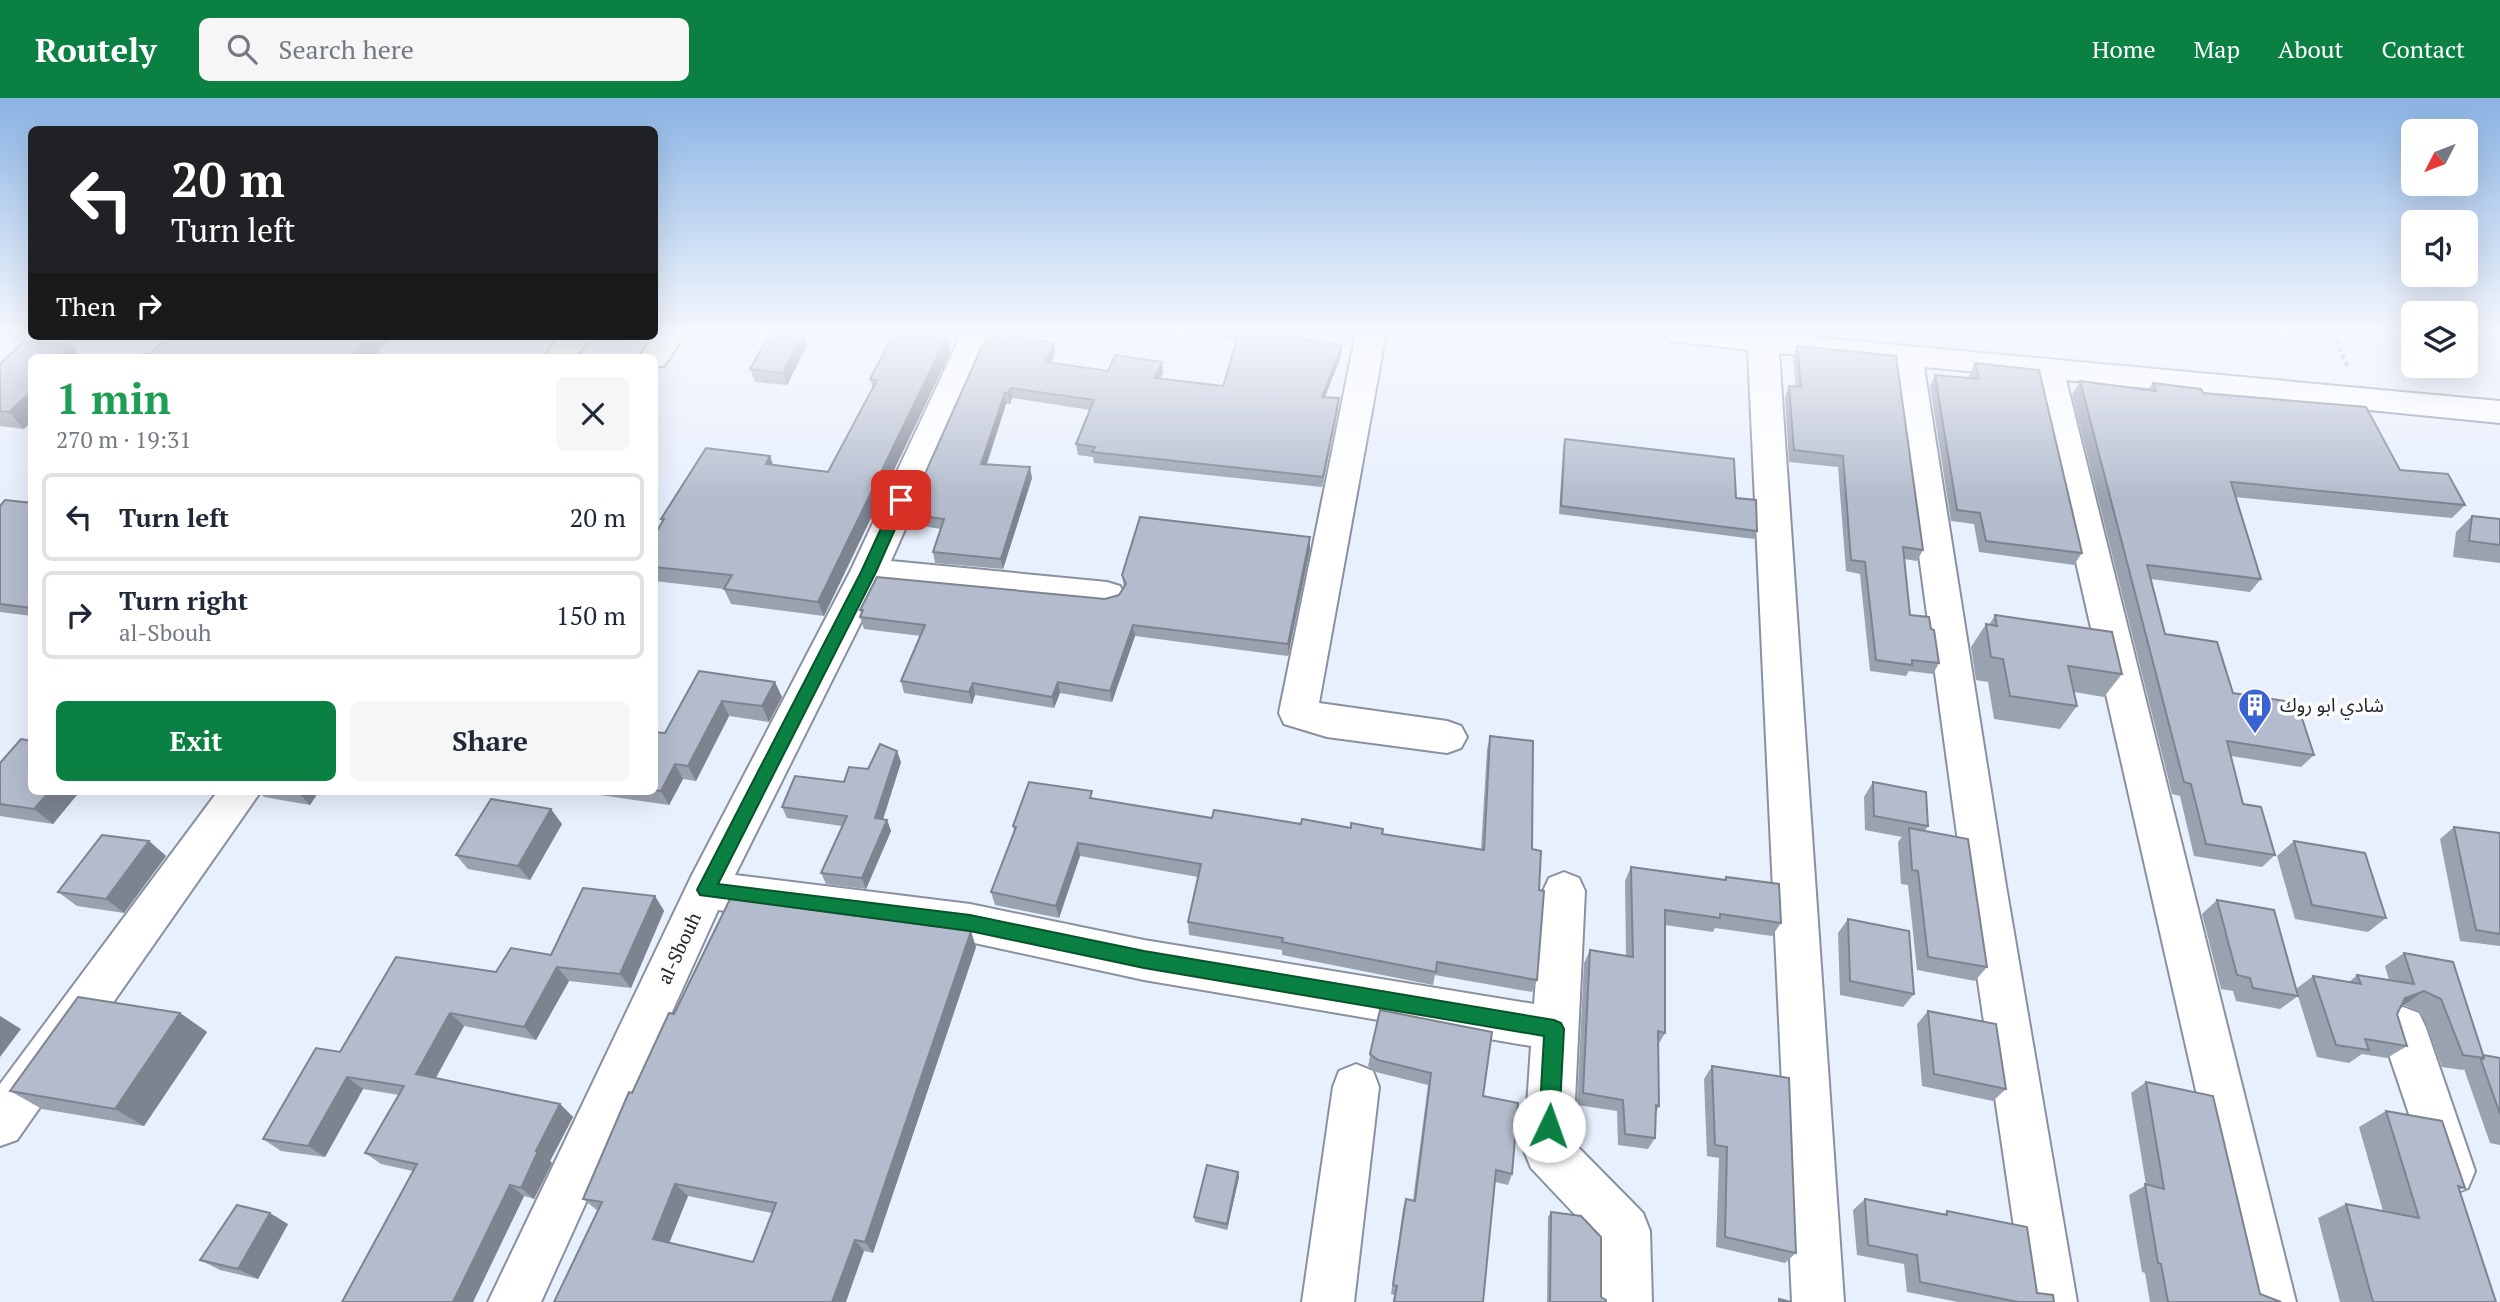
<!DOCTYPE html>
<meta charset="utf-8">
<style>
:root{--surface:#fff;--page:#f6f6f7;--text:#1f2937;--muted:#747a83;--line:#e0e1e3;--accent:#0b8043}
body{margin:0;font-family:"PT Serif","Noto Sans Arabic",serif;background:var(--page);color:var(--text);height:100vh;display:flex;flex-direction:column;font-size:26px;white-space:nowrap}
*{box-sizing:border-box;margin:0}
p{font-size:23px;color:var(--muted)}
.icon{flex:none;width:38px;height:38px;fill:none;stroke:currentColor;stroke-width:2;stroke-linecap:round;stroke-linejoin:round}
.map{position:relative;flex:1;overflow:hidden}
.sheet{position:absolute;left:28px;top:256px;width:630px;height:441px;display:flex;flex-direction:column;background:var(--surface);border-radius:10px;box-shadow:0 7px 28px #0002}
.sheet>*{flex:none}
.guide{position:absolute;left:28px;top:28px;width:630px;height:214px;border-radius:10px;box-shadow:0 7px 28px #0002;background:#202124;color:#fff;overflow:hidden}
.needle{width:46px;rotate:228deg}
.tools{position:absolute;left:2401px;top:21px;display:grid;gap:14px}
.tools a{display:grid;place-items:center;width:77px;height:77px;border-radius:10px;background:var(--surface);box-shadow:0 7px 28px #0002;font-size:35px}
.pin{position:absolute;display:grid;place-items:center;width:60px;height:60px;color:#fff;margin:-30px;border-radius:14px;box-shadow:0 4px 10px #0006}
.me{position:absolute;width:77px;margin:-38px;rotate:3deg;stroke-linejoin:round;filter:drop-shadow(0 0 5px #0008)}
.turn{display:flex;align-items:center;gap:24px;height:147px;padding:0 28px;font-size:32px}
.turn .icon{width:91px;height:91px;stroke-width:2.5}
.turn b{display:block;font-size:49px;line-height:60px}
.then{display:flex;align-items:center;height:66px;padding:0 28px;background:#0003;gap:14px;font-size:26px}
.round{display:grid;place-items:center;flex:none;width:74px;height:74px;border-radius:10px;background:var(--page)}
.overview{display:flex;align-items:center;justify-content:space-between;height:119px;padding:0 28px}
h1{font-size:42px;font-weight:700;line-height:52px;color:#1e9e55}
.primary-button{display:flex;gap:14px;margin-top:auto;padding:14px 28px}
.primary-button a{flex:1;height:80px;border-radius:10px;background:var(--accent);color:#fff;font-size:28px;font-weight:700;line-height:80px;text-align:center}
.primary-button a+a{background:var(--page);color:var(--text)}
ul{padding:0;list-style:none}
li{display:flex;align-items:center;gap:21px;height:88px;margin:0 14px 10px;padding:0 14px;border:4px solid var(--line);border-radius:10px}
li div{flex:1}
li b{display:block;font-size:26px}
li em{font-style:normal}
header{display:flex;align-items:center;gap:42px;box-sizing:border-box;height:98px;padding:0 35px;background:var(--accent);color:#fff}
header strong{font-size:33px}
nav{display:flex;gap:38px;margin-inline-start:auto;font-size:24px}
.search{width:490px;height:63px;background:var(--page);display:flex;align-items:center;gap:18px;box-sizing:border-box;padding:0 24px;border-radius:10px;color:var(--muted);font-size:26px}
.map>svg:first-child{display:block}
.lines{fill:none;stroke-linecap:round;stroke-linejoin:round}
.minor-casing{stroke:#8990a1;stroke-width:4}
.path{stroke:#a2a8b3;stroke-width:4.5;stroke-dasharray:4.5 3.5;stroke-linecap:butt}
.minor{fill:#fff;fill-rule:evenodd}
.wall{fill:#9aa1af;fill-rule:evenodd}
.shaded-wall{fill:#7d838f}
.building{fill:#b3bbcc;stroke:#7d838f;stroke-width:2;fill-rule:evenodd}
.route{fill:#0b8043;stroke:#07532c;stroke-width:2}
.labels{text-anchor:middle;stroke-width:7;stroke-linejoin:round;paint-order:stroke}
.poi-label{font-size:19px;fill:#20232a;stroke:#fcfcfc;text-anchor:start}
.street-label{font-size:19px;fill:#20232a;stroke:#fcfcfc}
</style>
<header>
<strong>Routely</strong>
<div class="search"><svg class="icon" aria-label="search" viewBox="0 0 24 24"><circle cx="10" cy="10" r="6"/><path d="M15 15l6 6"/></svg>Search here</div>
<nav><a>Home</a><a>Map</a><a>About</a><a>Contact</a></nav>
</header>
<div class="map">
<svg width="2500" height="1204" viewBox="0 0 2500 1204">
<rect width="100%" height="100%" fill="#e8effd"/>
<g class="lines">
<g class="minor-casing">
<g id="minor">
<polygon points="656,235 686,235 665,267 654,270 654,259 639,259"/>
<polygon points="962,235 992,235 891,463 1107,484 1120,488 1125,497 1120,506 1107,510 879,488 735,777 970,806 1144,842 1534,906 1543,793 1549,780 1564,774 1579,780 1585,793 1573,1044 1643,1115 1650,1133 1652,1204 1600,1204 1600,1143 1531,1070 1524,1053 1531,948 1144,882 970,844 718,812 541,1204 488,1204 691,779 850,474"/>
<polygon points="1356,235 1386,235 1319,605 1447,623 1461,628 1467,639 1461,650 1447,655 1327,639 1284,626 1279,615"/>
<polygon points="1664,235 1767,235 2500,303 2500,325 2066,282 2296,1204 2244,1204 2034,279 1924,269 2006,788 2077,1204 2025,1204 1964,788 1893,266 1779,255 1844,1204 1792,1204 1748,252 1679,244 1668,242"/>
<polygon points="559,238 590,238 576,259 545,259"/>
<polygon points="218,693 261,693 17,1042 0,1048 0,986"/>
<polygon points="2403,909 2419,915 2426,930 2475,1073 2468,1090 2451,1097 2434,1090 2380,930 2387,915"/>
<polygon points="1356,966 1373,973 1379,989 1354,1204 1302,1204 1333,989 1339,973"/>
</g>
</g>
<polyline class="path" points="2332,235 2349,271"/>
<use href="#minor" class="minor"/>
</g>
<g class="wall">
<polygon points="1182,235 1270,235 1342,247 1341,258 1325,299 1339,300 1338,311 1322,389 1094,365 1093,359 1078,357 1076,346 1090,312 1012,300 1010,306 1006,306 987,366 1032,380 1003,471 935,465 933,454 941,431 910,426 907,416 983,246 1055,256 1051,265 1108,273 1163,274 1160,281 1223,288 1237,243 1182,236"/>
<polygon points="807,247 787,287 755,284 750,271"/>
<polygon points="1797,248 1923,452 1917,463 1904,461 1910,517 1931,531 1939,565 1933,576 1909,573 1906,578 1870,573 1860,476 1846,473 1838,369 1789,364 1785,299 1789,288 1796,289 1793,259"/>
<polygon points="951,253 824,518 731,506 724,491 654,483 654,438 662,424 661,421 770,358 773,367 828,374 873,291 870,281"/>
<polygon points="1975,265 2082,455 2074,467 1979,454 1974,426 1951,423 1930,288 1935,277 1970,280 1969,277"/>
<polygon points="0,266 24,331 0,328"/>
<polygon points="2080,283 2148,292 2153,285 2203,295 2400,372 2465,407 2452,420 2235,399 2261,481 2250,494 2151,481 2165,536 2233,595 2314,657 2301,669 2231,658 2243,706 2275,757 2262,769 2194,758 2180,698 2172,696 2072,297"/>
<polygon points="1565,341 1736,400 1757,433 1754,441 1559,416 1563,349"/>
<polygon points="32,405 32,518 0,514 0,408"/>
<polygon points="2472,418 2500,421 2500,465 2453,459 2456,434"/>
<polygon points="1310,451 1288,558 1135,538 1112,604 1060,595 1054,610 975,597 972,606 904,595 901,583 921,538 864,531 860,519 861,516 860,512 1105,501 1119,497 1124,490 1122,477"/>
<polygon points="1995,517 2122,576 2104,599 2074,594 2077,608 2060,631 1994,621 1988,584 1976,582 1971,549 1986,526 1989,527"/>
<polygon points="699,573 782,599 769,624 729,618 696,683 683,681 669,707 593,696 591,693 654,693 654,634 665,635"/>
<polygon points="1490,638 1532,751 1539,792 1537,882 1532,894 1435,877 1433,887 1282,857 1282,852 1189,837 1188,824 1198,779 1080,758 1059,820 995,807 991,794 1014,733 1013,728 1093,700 1212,720 1301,726 1382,736 1481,752 1487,652"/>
<polygon points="901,664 883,721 887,722 891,733 866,791 826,786 821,775 842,728 787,720 782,709 844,684 868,671"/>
<polygon points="0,665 32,693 80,693 53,726 0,718"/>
<polygon points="1873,684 1928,728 1925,733 1987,869 1975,883 1917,872 1908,787 1901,786 1898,744 1902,739 1865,732 1864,699"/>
<polygon points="258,693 319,693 310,707 264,699"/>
<polygon points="562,726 530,782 468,771 456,757"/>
<polygon points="2454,729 2500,735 2500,848 2460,843 2440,741"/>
<polygon points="149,743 166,758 124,815 77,808 58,794"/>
<polygon points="2294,743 2386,820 2368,834 2295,821 2277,758"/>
<polygon points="1631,769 1724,782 1726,779 1781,825 1772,838 1715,830 1713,834 1665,827 1665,935 1658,947 1659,1008 1656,1014 1655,1040 1648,1051 1618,1047 1617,1013 1577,1007 1584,865 1590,852 1626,858 1625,783"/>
<polygon points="655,798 664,813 631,890 569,883 536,942 464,928 436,980 560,1006 573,1019 550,1063 552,1065 534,1101 524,1098 473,1204 342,1204 413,1073 381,1066 365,1055 399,997 363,991 325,1059 281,1053 263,1041 340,954 496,874 551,857"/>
<polygon points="2217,802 2296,891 2313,878 2349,884 2357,877 2389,882 2385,868 2404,855 2453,864 2483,957 2500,960 2500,1047 2490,1045 2464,971 2463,972 2442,969 2421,914 2404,907 2401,907 2397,916 2407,948 2387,960 2362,956 2349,965 2317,959 2298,898 2280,911 2236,903 2233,893 2221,891 2202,816"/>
<polygon points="1848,821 1914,896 1903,909 1840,897 1838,835"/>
<path d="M976,849L873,1155L864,1153L554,1204L598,1113L583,1101L632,995L674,916ZM688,1098L772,1115L753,1164L669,1145Z"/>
<polygon points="1380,912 1483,998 1512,1076 1508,1087 1495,1084 1483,1204 1393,1204 1394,1197 1391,1196 1403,1111 1406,1101 1413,1102 1428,987 1376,974 1368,968"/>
<polygon points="1928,913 2006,991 1993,1003 1922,988 1917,926"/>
<polygon points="180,915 207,934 144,1028 42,1011 10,993"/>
<polygon points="1712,968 1796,1155 1785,1165 1716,1149 1719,1060 1707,1058 1704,981"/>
<polygon points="2146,984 2260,1196 2281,1204 2150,1204 2145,1175 2142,1174 2129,1097 2146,1087 2131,995"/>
<polygon points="2386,1013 2465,1090 2459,1092 2496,1204 2340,1204 2318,1120 2346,1106 2383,1113 2359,1029"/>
<polygon points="1238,1074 1239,1079 1227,1132 1195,1124 1194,1119"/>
<polygon points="1865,1101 1944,1116 1947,1113 2037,1195 2054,1204 1958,1204 1907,1194 1904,1166 1857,1157 1853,1112"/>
<polygon points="1551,1114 1601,1199 1606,1204 1547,1204 1548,1119"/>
<polygon points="288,1126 258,1181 220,1172 200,1162"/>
</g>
<g class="shaded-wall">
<polygon points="803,235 807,247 787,287 783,275"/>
<polygon points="369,238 390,238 391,239 374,259 351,259"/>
<polygon points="947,238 951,253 824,518 818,504"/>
<polygon points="1054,245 1055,256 1047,274 1046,264"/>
<polygon points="71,247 81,259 58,259"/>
<polygon points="1342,247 1341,258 1321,309 1322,299"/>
<polygon points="1162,264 1163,274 1156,291 1155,280"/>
<polygon points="1011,290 1012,300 1010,306 1008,295"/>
<polygon points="32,293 32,323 24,331 9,314"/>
<polygon points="1005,295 1006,306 983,377 981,366"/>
<polygon points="1339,300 1338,311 1322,389 1323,379"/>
<polygon points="770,358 775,373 766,366"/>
<polygon points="1030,369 1032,380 1003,471 1001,461"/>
<polygon points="1310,439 1310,451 1288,558 1288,546"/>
<polygon points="1133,527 1135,538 1112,604 1110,593"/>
<polygon points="775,584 782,599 769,624 762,608"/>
<polygon points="1058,584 1060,595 1054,610 1052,599"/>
<polygon points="973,585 975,597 972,606 969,594"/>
<polygon points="722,603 729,618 696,683 688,668"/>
<polygon points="897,653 901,664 880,731 875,720"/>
<polygon points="675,666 683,681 669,707 661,693"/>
<polygon points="50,693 80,693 53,726 34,711"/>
<polygon points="297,693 319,693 310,707"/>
<polygon points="551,711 562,726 530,782 518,768"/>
<polygon points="887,722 891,733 866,791 862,780"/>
<polygon points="149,743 166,758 124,815 106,801"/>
<polygon points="1078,745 1080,758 1059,820 1056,808"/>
<polygon points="655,798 664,813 631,890 620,876"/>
<polygon points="971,833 976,849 873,1155 865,1144"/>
<polygon points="557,869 569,883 536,942 524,929"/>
<polygon points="2424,893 2404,907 2386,913 2405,900"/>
<polygon points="180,915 207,934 144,1028 115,1011"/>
<polygon points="450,915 464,928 431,988 416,976"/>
<polygon points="0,918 21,931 0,959"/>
<polygon points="347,979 363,991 325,1059 308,1048"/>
<polygon points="560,1006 573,1019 550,1063 552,1065 534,1101 521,1090 536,1053"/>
<polygon points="1238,1074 1239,1079 1227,1132 1227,1126"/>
<polygon points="675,1086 688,1098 666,1153 653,1141"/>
<polygon points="510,1087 524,1098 473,1204 453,1204"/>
<polygon points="270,1115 288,1126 258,1181 238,1171"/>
<polygon points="855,1142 864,1153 846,1204 832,1204"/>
</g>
<g class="building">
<polygon points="770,235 803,235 783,275 750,271"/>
<polygon points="894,235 919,235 947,238 818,504 724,491 732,477 654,469 654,438 664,421 661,421 706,350 770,358 766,366 828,374 877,282 870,281"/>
<polygon points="991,235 1054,245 1046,264 1108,273 1115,257 1162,264 1155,280 1223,288 1239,235 1270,235 1342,247 1322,299 1339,300 1323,379 1092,354 1095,349 1076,346 1094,302 1011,290 1008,295 1005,295 981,366 1030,369 1001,461 933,454 944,421 907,416 983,246"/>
<polygon points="169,238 369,238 351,259 141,259 145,256 150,256"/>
<polygon points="24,243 71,247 58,259 32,259 32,293 9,314 0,313 0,266"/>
<polygon points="1797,248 1896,258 1923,452 1903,449 1910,517 1929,519 1931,531 1934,532 1939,565 1912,562 1912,567 1876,562 1865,464 1851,462 1843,358 1794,352 1789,288 1801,289"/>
<polygon points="1975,265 2039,272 2082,455 1986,443 1980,415 1957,412 1935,277 1979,281"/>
<polygon points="2080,283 2156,293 2153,285 2201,291 2203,295 2366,309 2400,372 2448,376 2465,407 2231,384 2261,481 2147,467 2165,536 2217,544 2233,595 2297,605 2314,657 2227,643 2243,706 2261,709 2275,757 2206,746 2191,686 2184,684"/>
<polygon points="1565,341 1734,361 1736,400 1756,402 1757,433 1561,408"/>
<polygon points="5,402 32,405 32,510 0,506 0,408"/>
<polygon points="2472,418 2500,421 2500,447 2469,443"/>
<polygon points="1140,419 1310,439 1288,546 1133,527 1110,593 1058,584 1052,599 973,585 969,594 901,583 925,527 860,519 863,512 860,512 877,479 1105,501 1119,497 1126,486 1122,477"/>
<polygon points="1995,517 2112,534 2122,576 2068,568 2077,608 2010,598 2003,561 1991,559 1986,526 1997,528"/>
<polygon points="699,573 775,584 762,608 722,603 688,668 675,666 661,693 654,692 654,634 665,635"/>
<polygon points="1490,638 1533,643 1532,751 1541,753 1539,792 1544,793 1537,882 1437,864 1436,874 1282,844 1283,840 1188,824 1201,766 1078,745 1056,808 991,794 1016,729 1013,728 1029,684 1092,693 1090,700 1212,720 1214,712 1301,726 1302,721 1351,730 1351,725 1383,731 1382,736 1484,752"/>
<polygon points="21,641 32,643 32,693 50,693 34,711 0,706 0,665"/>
<polygon points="880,646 897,653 875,720 887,722 862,780 821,775 847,718 782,709 795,678 844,684 849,669 868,671"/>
<polygon points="1873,684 1926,694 1928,728 1874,718"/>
<polygon points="491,701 551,711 518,768 456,757"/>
<polygon points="2454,729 2500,735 2500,836 2476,832"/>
<polygon points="1909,730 1968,741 1987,869 1928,859 1918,773 1912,772"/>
<polygon points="102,737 149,743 106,801 58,794"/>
<polygon points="2294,743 2365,755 2386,820 2312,807"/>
<polygon points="1631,769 1726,782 1726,779 1779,786 1781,825 1720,816 1720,820 1665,812 1665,935 1658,933 1659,1008 1656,1007 1655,1040 1625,1036 1623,1002 1583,995 1590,852 1633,859"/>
<polygon points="583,790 655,798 620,876 557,869 524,929 450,915 416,976 560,1006 536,1053 538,1053 521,1090 510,1087 453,1204 342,1204 417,1066 365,1055 404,988 347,979 308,1048 263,1041 316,950 340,954 396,859 496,874 511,850 551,857"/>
<path d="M730,801L971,833L865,1144L855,1142L832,1204H554L602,1104L583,1101L629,994L632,995L669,915L674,916ZM675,1086L776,1105L753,1164L653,1141Z"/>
<polygon points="2217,802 2274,812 2298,898 2253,890 2250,880 2237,877"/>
<polygon points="1848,821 1909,833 1914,896 1850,883"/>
<polygon points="2404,855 2453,864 2484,960 2463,957 2441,901 2424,893 2405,900 2397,916 2407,948 2365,941 2369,952 2336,947 2313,878 2361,886 2357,877 2414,886"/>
<polygon points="78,899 180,915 115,1011 10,993"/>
<polygon points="1380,912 1492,934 1483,998 1518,1005 1512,1076 1496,1072 1483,1204 1394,1204 1397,1188 1393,1187 1406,1101 1415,1103 1431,975 1378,962 1370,956"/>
<polygon points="1928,913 1996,926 2006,991 1934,976"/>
<polygon points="2483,957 2500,960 2500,1016 2481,962 2484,960"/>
<polygon points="1712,968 1789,980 1796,1155 1725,1139 1727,1049 1715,1047"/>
<polygon points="2146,984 2213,998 2260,1196 2281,1204 2168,1204 2161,1166 2158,1165 2145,1086 2164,1091"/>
<polygon points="2386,1013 2442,1023 2465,1090 2458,1088 2496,1204 2373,1204 2346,1106 2419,1120"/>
<polygon points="1207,1067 1238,1074 1227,1126 1194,1119"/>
<polygon points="1865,1101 1947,1117 1947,1113 2027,1129 2037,1195 2053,1197 2054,1204 2018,1204 1920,1184 1917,1157 1868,1147"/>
<polygon points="237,1107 270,1115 238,1171 200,1162"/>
<polygon points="1551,1114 1581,1118 1601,1139 1601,1199 1606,1202 1606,1204 1550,1204"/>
<polygon points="1779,1201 1791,1204 1779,1204"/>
</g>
<linearGradient id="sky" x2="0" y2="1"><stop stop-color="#8ab3e4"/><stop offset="0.58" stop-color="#f5f8fe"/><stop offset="1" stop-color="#f5f8fe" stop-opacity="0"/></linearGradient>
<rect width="2500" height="403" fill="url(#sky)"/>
<polygon class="route" points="901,397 908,402 876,474 718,786 970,817 1144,853 1554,922 1561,925 1564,931 1559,1028 1556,1035 1549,1038 1542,1035 1539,1028 1544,938 1144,870 970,833 700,797 697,792 700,786 861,474 894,402"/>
<defs>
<g id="building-pin" transform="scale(1.75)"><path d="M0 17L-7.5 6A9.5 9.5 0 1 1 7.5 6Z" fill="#3b62d3" stroke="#fcfcfc"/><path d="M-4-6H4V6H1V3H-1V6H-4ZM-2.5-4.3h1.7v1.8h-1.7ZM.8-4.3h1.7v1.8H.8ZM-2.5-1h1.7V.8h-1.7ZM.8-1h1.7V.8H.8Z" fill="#fff"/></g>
</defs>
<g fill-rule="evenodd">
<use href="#building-pin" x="2255" y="607"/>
</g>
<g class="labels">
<g class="poi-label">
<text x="2280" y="614">شادي ابو روك</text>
</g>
<g class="street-label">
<text transform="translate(679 850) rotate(-65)" y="7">al-Sbouh</text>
</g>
</g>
</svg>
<div class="tools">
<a><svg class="needle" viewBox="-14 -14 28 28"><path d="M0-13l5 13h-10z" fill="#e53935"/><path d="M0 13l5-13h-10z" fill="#747a83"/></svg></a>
<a><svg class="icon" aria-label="sound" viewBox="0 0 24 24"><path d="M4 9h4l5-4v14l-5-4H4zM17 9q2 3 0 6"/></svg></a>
<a><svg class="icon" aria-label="layers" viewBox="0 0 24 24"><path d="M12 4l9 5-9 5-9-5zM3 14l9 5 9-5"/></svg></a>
</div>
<div class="pin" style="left:901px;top:402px;background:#d93025"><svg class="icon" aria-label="arrive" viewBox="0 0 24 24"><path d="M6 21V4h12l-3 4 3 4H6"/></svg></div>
<svg class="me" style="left:1549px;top:1028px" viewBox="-20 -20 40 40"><circle r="19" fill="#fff"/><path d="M0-13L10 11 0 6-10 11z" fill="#0b8043"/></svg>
<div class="guide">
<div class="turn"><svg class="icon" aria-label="left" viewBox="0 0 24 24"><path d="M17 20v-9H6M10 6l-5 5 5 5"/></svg><div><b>20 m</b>Turn left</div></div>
<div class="then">Then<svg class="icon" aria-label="right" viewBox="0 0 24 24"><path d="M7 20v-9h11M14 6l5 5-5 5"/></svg></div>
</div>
<section class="sheet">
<div class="overview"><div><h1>1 min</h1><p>270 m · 19:31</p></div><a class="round"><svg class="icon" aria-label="close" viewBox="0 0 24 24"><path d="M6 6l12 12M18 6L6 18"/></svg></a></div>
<ul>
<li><svg class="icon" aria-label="left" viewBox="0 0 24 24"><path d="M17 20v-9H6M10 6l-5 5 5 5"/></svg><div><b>Turn left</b></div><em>20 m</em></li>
<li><svg class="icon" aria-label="right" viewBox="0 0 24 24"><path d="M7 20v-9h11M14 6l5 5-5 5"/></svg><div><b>Turn right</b><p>al-Sbouh</p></div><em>150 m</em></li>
</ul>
<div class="primary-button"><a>Exit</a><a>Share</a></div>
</section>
</div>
